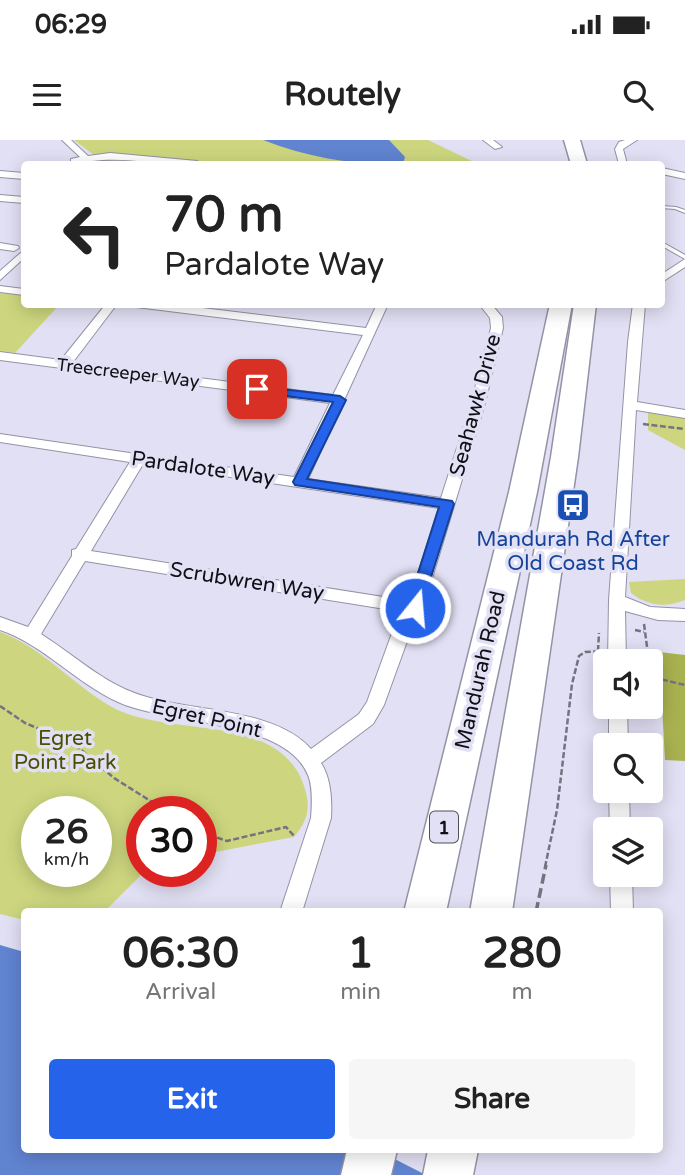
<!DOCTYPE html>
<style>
:root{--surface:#fff;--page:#f6f6f6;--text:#222;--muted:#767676;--accent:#2563eb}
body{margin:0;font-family:"Varela Round",sans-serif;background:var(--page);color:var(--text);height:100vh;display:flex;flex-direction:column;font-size:26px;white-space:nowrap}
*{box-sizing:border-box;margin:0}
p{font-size:23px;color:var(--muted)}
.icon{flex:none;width:38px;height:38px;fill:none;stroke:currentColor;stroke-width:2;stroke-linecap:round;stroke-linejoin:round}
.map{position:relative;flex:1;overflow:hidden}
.sheet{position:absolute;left:21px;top:768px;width:642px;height:245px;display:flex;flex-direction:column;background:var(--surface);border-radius:7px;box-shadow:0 4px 18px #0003}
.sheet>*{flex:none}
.hud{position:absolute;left:21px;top:21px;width:644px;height:147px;border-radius:7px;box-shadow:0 4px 18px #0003;background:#fff;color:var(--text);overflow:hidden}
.buttons{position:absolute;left:593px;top:509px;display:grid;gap:14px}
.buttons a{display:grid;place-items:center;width:70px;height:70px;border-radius:7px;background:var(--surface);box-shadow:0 4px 18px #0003;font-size:35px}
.speed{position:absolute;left:21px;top:656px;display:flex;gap:14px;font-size:35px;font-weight:700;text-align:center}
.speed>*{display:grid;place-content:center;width:91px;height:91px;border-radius:50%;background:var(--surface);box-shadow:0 4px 18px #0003;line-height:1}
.speed small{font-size:18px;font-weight:400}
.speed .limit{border:10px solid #d22;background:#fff;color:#111}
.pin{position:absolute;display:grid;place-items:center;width:60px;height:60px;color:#fff;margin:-30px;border-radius:14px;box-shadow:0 4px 10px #0006}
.me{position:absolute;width:77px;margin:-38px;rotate:17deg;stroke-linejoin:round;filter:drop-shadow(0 0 5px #0008)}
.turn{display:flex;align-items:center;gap:24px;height:147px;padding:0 28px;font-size:32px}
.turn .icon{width:91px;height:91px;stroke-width:2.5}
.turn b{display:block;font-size:49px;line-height:60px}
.eta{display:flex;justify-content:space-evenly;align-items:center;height:119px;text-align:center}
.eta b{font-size:42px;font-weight:700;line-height:49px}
.button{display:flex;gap:14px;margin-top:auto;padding:14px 28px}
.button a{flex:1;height:80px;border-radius:7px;background:var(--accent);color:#fff;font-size:28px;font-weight:700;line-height:80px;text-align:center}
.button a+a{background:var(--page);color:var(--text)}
.status{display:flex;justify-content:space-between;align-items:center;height:49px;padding:0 35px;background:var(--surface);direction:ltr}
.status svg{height:19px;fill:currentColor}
header{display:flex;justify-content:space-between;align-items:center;height:91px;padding:0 28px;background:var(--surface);font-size:32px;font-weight:700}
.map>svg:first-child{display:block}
.green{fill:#cdd67e;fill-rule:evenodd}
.forest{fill:#a9b250}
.water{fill:#6184d1}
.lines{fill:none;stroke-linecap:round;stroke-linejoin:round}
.lane-casing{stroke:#9492a5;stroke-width:2}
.street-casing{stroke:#9492a5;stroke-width:2}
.highway-casing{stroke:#9492a5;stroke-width:3}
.path-far1{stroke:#757381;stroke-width:2.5;stroke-dasharray:6 2.5;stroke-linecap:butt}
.path{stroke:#757381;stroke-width:3.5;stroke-dasharray:10 4.5;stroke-linecap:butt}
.lane{fill:#fff;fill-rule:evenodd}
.street{fill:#fff;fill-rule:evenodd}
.highway{fill:#fff;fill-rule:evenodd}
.route{fill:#2563eb;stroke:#184099;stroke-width:2}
.labels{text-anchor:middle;stroke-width:7;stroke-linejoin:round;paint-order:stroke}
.far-street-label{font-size:18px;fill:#100f16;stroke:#e2e0f4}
.shield{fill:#e2e0f4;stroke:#4f4e59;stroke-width:2}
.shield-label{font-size:19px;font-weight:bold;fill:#100f16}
.street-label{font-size:21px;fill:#100f16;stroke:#e2e0f4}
.transit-label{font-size:21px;fill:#164399;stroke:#e2e0f4}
.park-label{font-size:21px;fill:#4a4f00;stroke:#e2e0f4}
</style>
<div class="status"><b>06:29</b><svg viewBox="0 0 49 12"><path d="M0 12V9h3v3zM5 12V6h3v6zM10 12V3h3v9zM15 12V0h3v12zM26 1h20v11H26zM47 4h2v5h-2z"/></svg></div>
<header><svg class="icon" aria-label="menu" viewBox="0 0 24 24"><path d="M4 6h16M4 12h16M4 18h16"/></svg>Routely<svg class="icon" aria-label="search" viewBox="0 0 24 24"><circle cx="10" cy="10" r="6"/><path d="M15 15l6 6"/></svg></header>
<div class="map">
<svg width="685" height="1035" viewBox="0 0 685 1035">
<rect width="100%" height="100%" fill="#e2e0f4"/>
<g class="green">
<polygon points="74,0 428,0 478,24 208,24 94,15"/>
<polygon points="0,153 24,155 24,164 59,165 15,213 0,211"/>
<polygon points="648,272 685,278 685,310 648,290"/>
<path d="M685,439V460C665,468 648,466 631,453L629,442Z"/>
<path d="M0,492C43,508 71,543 110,566C169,600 281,569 305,649C311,669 307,681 294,697L210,713L201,707V672H142V732H144L104,772H24V780L0,774ZM96,672V732H37V672Z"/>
</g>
<polygon class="forest" points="659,512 685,515 685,621 665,620"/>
<g class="water">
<path d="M263,0H389L405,17L403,24C353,25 310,18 263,0Z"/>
<polygon points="0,805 24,812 24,1010 377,1010 426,1035 0,1035"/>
</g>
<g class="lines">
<g class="lane-casing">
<g id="lane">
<polygon points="662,66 676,67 685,70 685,73 675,69 662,68"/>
<polygon points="662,102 685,115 685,119 662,106"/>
</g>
</g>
<g class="street-casing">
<g id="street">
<path d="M62,0H71L88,16L110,13L197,21L201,24C165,27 128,16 92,21L93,24L71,23V19L80,17Z"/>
<polygon points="483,0 493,0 502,7 495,9"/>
<polygon points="625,0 637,0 623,9 627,24 619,24 615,9 619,2"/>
<polygon points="662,28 685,33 685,39 662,34"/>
<polygon points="0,31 24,33 24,39 0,37"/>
<polygon points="0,55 24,57 24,63 0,61"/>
<polygon points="0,103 18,106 19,108 14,111 0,109"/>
<polygon points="24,110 24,118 0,140 0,131"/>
<polygon points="685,119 685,127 662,142 662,134"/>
<polygon points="0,146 24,149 24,155 0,152"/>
<path d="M106,164H117L73,222L333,255L363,195L136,167L131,164H169L366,188L377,164H388L308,339L441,358L470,267L491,188L490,178L479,164H491L502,177L503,188L484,267L423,468L410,493L384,565L373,584L321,623C331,638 332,660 331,678L302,772H280L311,678C312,665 313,647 308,635C285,579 168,585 118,562C76,543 44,505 0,490V477L28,487L72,416V410L76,409L130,322L0,302V294L294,337L330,263L0,220V212L61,220ZM143,324L439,368L409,461L91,411ZM85,421L404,472L392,493L367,562L359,574L311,609C272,565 183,573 132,552C99,539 71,513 41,494Z"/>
<polygon points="633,164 645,164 637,262 685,270 685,278 636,270 625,457 650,467 685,469 685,481 658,480 625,471 626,522 608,522 609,460 628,202"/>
<polygon points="609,567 627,567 628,606 609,606"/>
<polygon points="609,651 629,651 630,690 610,690"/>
<polygon points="610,735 632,735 633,772 611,772"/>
</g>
</g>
<g class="highway-casing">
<g id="highway">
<polygon points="564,0 580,0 587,24 571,24"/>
<polygon points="550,164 572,164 537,352 446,772 404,772 509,352"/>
<polygon points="574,164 596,164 578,317 512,772 470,772 551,317"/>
<polygon points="347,1010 397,1010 391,1035 341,1035"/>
<polygon points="428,1010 478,1010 473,1035 423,1035"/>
</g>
</g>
<g class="path-far1">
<polyline points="643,284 685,289"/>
<polyline points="644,484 649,522"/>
<polyline points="635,490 644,492"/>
<polyline points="598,511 599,493"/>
<polyline points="651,527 660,539 685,545"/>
<polyline points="0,566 25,583 73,603 114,638 168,672"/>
<polyline points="201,692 227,701 286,687 295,697"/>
<polyline points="545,727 557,670 572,544 579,516 585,512 602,511"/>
</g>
<polyline class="path" points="536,772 546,725"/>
<use href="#lane" class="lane"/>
<use href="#street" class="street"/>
<use href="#highway" class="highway"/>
</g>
<polygon class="route" points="257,246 340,256 346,260 307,339 452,361 454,364 420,472 415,474 407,468 439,367 295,345 293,342 333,262 253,252 253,247"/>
<defs>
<g id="bus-square" transform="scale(1.75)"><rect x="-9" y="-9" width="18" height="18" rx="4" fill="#1a4fb4" stroke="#e2e0f4"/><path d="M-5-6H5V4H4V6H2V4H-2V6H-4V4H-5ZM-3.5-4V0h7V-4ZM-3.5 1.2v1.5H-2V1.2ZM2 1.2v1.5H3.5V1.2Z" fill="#fff"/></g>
</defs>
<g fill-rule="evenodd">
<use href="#bus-square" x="573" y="365"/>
</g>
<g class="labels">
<g class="far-street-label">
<text transform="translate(128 233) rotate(7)" y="6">Treecreeper Way</text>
</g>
<rect class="shield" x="430" y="671.5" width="28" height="31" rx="5"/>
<g class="shield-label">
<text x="444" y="694">1</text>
</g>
<g class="street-label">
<text transform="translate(475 265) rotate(-75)" y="7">Seahawk Drive</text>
<text transform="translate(203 328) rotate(8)" y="7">Pardalote Way</text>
<text transform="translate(247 441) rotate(9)" y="7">Scrubwren Way</text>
<text transform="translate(480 530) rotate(-77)" y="7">Mandurah Road</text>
<text transform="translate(207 578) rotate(13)" y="7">Egret Point</text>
</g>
<g class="transit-label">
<text x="573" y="406">Mandurah Rd After<tspan x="573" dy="24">Old Coast Rd</tspan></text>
</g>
<g class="park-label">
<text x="65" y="605">Egret<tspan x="65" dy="24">Point Park</tspan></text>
</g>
</g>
</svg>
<div class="buttons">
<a><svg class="icon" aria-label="sound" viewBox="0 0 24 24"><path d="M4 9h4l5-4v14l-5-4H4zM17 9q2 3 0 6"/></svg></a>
<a><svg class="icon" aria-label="search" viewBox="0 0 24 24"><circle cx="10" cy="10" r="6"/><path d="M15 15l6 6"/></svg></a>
<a><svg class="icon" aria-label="layers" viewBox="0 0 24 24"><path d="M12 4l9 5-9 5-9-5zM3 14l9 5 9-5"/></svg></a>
</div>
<div class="speed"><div>26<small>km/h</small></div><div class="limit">30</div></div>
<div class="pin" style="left:257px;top:249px;background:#d93025"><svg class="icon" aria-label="arrive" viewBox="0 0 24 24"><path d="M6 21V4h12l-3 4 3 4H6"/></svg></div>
<svg class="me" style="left:415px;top:468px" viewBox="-20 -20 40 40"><circle r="17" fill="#2563eb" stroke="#fff" stroke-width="3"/><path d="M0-11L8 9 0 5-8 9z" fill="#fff"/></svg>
<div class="hud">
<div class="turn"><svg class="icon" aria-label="left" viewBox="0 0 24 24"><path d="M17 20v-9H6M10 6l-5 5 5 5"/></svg><div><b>70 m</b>Pardalote Way</div></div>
</div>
<section class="sheet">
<div class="eta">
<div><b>06:30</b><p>Arrival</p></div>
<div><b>1</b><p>min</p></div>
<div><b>280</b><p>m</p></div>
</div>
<div class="button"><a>Exit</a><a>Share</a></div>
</section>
</div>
